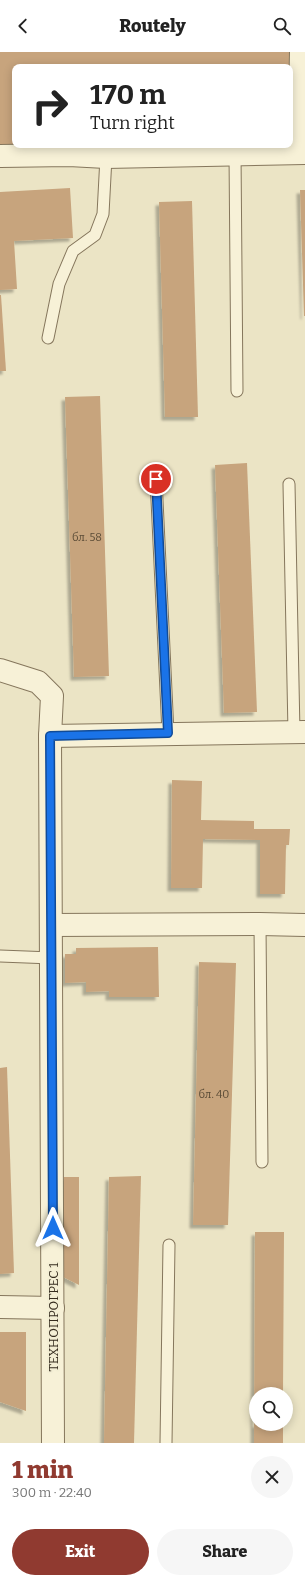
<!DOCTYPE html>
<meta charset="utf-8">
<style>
:root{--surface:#fff;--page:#f6f6f6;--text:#222;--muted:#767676;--accent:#903a30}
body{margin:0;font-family:Bitter,serif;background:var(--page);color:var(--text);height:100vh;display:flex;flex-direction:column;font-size:15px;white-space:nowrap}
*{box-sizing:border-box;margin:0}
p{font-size:13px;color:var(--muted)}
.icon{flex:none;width:22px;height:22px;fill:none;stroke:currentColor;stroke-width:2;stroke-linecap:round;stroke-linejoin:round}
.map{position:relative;height:1391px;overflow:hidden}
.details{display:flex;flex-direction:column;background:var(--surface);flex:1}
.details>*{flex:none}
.guide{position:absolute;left:12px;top:12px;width:281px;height:84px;border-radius:8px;box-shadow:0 2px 10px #0003;background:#fff;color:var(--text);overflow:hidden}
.controls{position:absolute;left:249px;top:1335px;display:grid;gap:8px}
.controls a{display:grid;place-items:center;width:44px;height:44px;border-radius:50%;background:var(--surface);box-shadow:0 2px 10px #0003;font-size:20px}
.pin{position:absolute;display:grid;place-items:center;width:34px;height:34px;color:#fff;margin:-17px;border:2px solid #fff;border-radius:50%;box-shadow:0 1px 4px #0007}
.me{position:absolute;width:44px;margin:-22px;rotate:0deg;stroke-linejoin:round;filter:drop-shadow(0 0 3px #0008)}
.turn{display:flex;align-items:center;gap:14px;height:84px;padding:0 12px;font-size:18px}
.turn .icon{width:52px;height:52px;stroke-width:2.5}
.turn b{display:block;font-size:28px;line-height:34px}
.round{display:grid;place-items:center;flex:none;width:42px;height:42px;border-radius:21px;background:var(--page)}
.summary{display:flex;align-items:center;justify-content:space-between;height:68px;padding:0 12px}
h1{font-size:24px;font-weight:800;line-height:30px;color:var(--accent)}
.cta{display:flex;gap:8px;margin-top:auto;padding:8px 12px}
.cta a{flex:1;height:46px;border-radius:24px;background:var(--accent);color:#fff;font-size:16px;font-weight:800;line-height:46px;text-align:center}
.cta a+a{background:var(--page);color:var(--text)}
header{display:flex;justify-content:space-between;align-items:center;height:52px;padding:0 12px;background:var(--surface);font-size:18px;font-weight:800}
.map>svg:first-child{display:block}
.building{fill:#c7a47d;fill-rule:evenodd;filter:url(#shadow)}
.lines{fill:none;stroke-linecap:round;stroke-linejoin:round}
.lane-casing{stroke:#85765c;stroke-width:13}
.street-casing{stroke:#85765c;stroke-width:24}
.lane{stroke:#f7f1d7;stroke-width:11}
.street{stroke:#f7f1d7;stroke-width:22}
.route-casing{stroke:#114b97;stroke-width:10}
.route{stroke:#1a73e8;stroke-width:7}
.labels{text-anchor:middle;stroke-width:4;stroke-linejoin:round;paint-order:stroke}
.number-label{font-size:11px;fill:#5a4b36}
.street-label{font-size:13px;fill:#362d1f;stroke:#f3eed4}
</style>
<header><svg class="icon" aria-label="back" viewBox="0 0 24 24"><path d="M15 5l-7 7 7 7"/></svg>Routely<svg class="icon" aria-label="search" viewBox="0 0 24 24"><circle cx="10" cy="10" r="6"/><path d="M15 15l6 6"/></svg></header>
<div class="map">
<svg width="305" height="1391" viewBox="0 0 305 1391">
<defs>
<filter id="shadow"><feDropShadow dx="-3.5" dy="3.5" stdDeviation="1" flood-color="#0004"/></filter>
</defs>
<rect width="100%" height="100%" fill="#ebe4c5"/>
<g class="building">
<path d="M0,0H301L299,101L0,104ZM15,15H290V93H15Z"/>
<polygon points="70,136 73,186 14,189 17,237 0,238 0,140"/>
<polygon points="300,138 305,138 305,264 304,264"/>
<polygon points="192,149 198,365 165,365 159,150"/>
<polygon points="0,243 1,243 6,319 0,319"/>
<polygon points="100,344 109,624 74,625 65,345"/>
<polygon points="247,411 257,660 224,661 215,413"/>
<polygon points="172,728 202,729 201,768 254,769 254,777 290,777 289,793 286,793 285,842 260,842 260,788 203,787 202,836 171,836"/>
<polygon points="158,895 159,945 109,945 109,939 86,940 86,930 65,931 65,902 76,902 76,896"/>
<polygon points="199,910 236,911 228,1173 193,1173"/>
<polygon points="7,1015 14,1221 0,1222 0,1016"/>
<polygon points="141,1124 134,1391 104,1391 109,1125"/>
<polygon points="64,1125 79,1125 79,1233 63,1225"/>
<polygon points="255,1180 284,1180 283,1342 256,1342 256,1372 283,1372 283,1391 254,1391"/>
<polygon points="0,1280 26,1280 26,1359 0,1350"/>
</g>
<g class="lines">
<g class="lane-casing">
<g id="lane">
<polyline points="235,101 237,339"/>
<polyline points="48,286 59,232 73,199 95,183 103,162 106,105"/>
<polyline points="156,427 168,681"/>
<polyline points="289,432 294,680"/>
<polyline points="260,872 262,1110"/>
<polyline points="0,904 52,906"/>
<polyline points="166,1391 169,1193"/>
</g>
</g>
<g class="street-casing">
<g id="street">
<polyline points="299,101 301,0"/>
<polyline points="0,104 69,103 106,105 305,101"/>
<polyline points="0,618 38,630 52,644 50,684 53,1391"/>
<polyline points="50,684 305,680"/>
<polyline points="51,873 260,872 305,873"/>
<polyline points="0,1255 53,1256"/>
</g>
</g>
<use href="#lane" class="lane"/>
<use href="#street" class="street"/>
</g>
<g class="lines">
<g class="route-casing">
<polyline id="route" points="53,1176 50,684 168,681 156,427"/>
</g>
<use href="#route" class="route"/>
</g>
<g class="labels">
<g class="number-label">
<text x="87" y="489">бл. 58</text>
<text x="214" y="1046">бл. 40</text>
</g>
<g class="street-label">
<text transform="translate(53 1265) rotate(-90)" y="5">ТЕХНОПРОГРЕС 1</text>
</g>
</g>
</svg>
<div class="controls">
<a><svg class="icon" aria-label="search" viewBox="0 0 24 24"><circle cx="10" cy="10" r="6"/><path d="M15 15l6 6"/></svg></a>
</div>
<div class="pin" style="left:156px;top:427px;background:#d93025"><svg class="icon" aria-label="arrive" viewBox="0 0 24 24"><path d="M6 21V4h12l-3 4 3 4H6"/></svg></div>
<svg class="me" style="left:53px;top:1176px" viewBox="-20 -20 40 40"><path d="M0-17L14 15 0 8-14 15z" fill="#1a73e8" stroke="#fff" stroke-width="4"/></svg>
<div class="guide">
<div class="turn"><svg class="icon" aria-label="right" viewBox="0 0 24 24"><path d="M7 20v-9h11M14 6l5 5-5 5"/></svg><div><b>170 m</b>Turn right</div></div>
</div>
</div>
<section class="details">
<div class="summary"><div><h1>1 min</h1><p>300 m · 22:40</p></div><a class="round"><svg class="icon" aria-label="close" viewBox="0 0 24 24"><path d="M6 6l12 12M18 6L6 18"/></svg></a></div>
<div class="cta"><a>Exit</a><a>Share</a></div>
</section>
